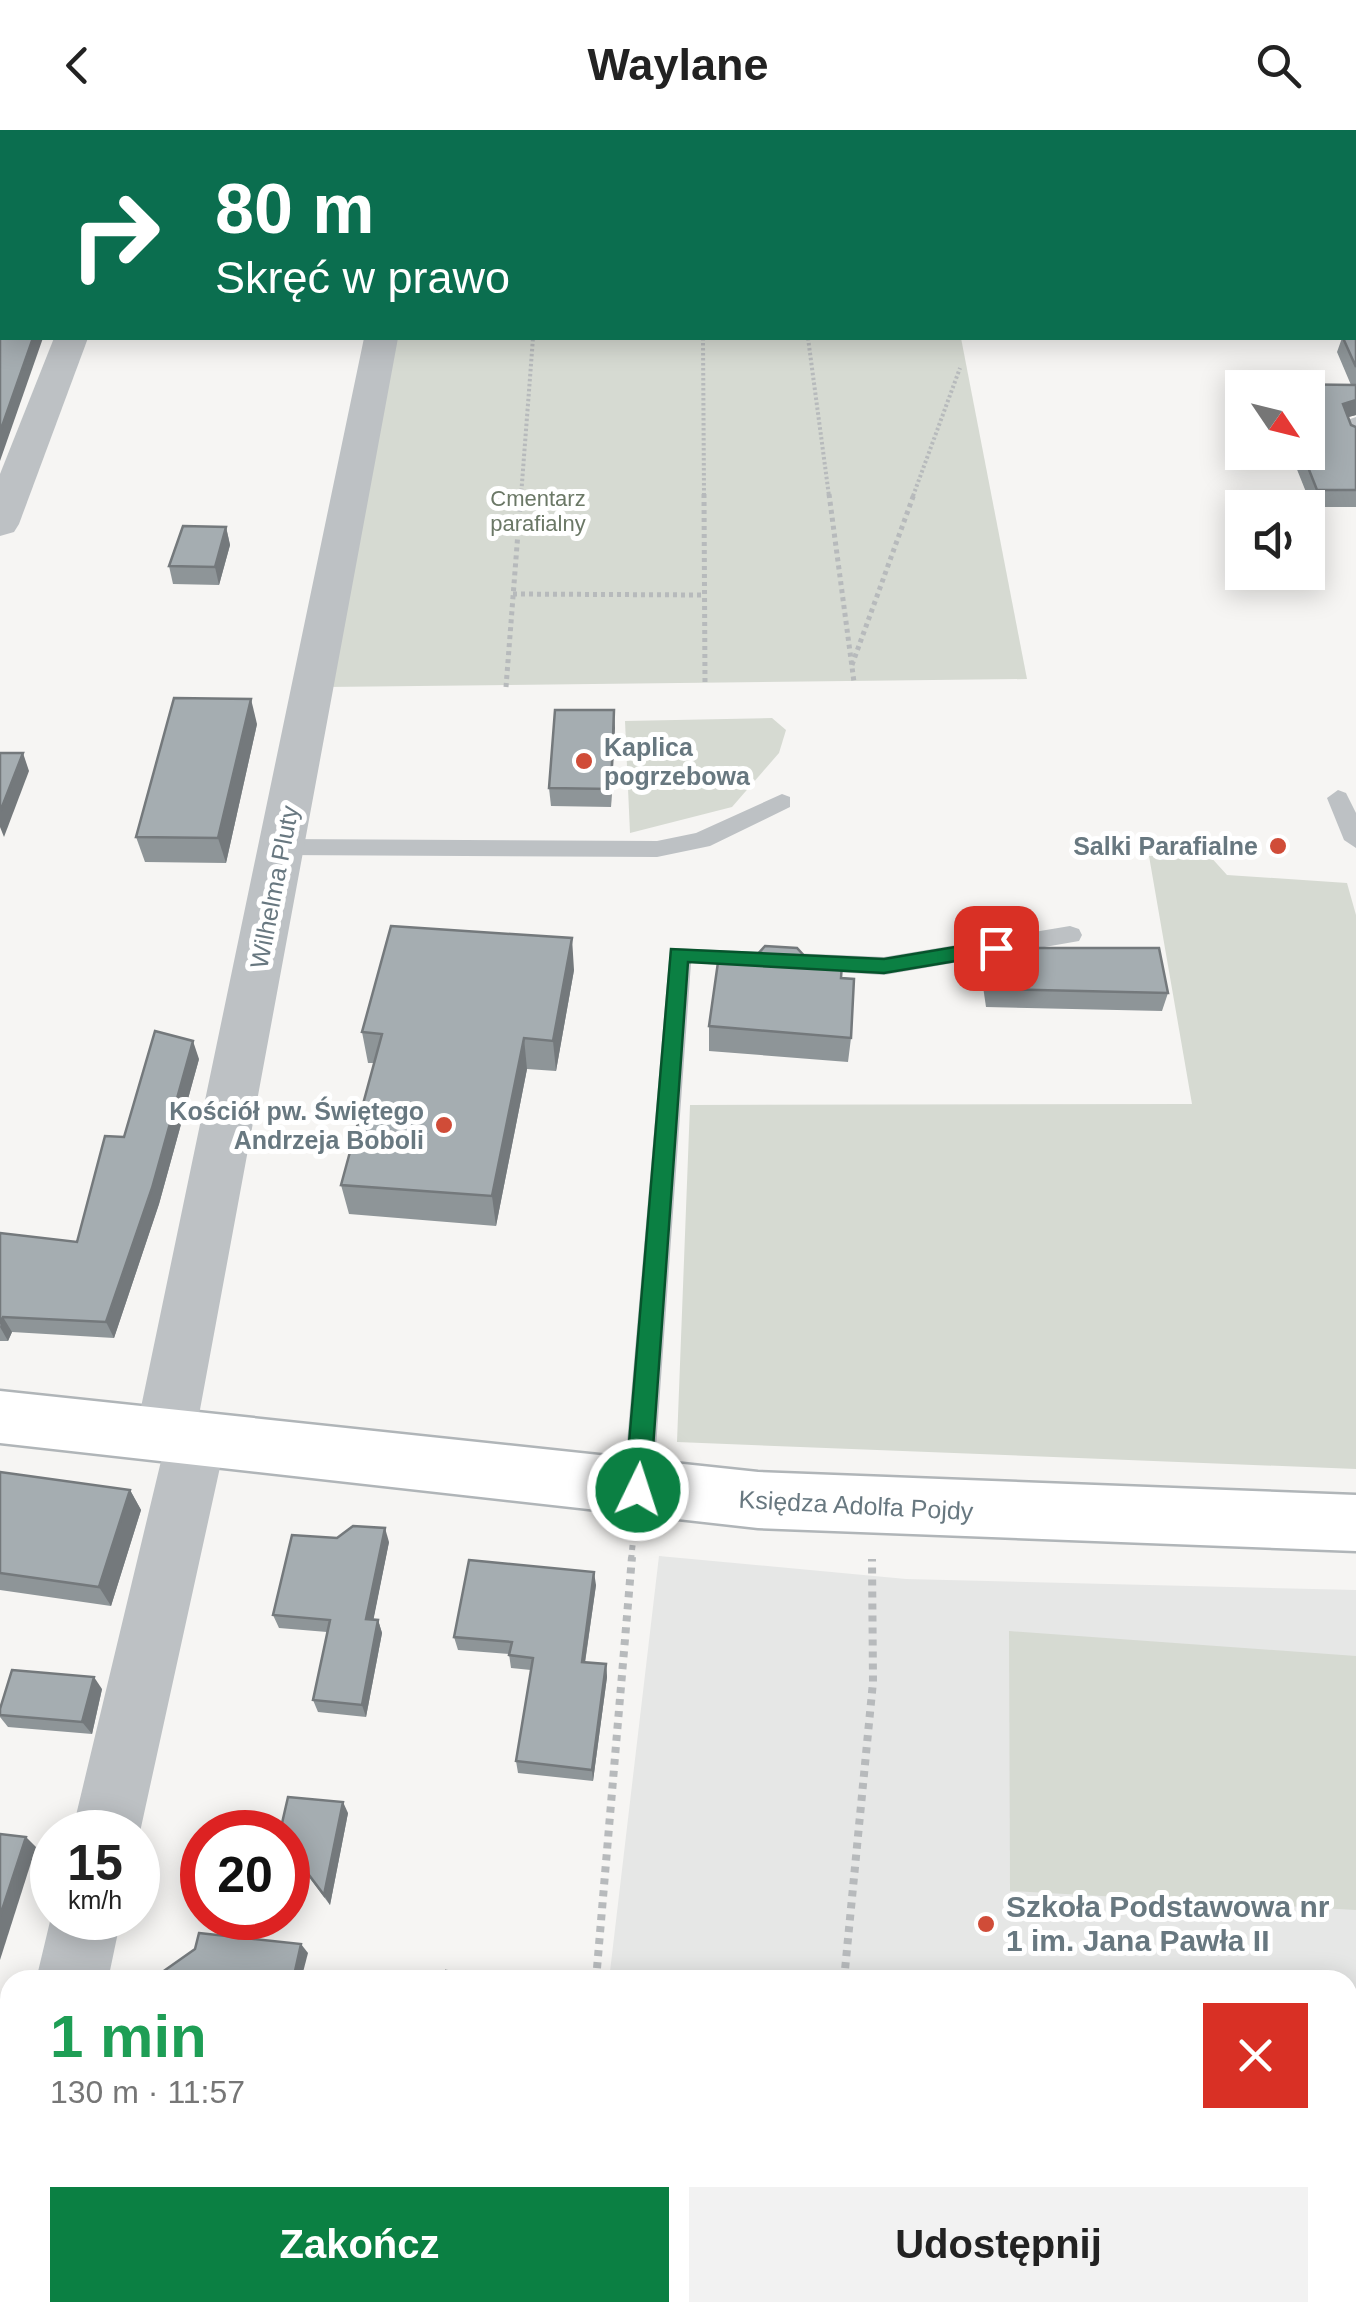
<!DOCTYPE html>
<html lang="pl">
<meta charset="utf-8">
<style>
:root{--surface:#fff;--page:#f2f2f2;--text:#222;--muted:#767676;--accent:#0b8043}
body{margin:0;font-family:Arial,sans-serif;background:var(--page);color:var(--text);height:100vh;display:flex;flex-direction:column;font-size:38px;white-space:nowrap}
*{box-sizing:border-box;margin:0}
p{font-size:32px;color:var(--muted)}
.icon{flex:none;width:55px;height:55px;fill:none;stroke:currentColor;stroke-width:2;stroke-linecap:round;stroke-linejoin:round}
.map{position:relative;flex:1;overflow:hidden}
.drawer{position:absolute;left:0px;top:1840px;width:1358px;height:352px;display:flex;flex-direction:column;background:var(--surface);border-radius:30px 30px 0 0;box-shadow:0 5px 25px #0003}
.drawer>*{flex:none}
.top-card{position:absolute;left:0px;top:0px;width:1358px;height:210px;box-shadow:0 5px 25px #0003;background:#0b6e4f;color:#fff;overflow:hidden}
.needle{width:65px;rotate:125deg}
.fabs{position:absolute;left:1225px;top:240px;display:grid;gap:20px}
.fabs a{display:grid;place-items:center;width:100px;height:100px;border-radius:0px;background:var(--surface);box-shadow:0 5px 25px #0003;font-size:50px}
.speed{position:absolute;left:30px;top:1680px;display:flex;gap:20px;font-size:50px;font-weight:700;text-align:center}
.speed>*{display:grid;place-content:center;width:130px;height:130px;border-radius:50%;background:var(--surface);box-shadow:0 5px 25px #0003;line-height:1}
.speed small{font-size:25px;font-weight:400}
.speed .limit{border:15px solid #d22;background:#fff;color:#111}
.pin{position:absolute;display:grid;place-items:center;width:85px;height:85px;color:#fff;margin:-42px;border-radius:20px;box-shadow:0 5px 15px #0006}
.me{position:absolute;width:110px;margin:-55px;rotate:4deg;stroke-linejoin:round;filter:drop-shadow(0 0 8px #0008)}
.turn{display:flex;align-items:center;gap:35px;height:210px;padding:0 50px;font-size:45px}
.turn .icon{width:130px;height:130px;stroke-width:2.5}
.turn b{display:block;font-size:70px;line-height:85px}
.round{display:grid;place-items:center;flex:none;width:105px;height:105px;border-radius:0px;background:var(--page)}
.head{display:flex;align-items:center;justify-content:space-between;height:170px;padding:0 50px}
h1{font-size:60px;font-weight:800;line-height:75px;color:#1e9e55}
.primary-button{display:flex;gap:20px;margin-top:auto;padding:20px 50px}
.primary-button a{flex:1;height:115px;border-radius:0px;background:var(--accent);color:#fff;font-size:40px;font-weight:800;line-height:115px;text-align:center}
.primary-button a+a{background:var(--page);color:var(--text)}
header{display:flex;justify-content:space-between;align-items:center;height:130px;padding:0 50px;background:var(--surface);font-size:45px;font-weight:800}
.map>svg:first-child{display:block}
.built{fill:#e6e7e6}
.green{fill:#d6dad2}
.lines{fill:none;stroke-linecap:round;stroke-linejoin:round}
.secondary-casing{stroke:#b0b5b8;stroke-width:5}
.path-far3{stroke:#b7babc;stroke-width:4;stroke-dasharray:2.5 2.5;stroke-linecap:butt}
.path-far2{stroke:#b7babc;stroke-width:5;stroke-dasharray:4 4;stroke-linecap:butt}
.path-far1{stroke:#b7babc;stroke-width:6;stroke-dasharray:5 5;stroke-linecap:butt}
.path{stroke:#b7babc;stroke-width:8;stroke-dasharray:6 6;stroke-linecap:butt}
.lane{fill:#bdc1c4;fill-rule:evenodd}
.street{fill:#bdc1c4;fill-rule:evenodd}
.secondary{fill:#fff;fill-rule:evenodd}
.wall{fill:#8e9598}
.shaded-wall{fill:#74797c}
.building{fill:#a5adb1;stroke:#74797c;stroke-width:2.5}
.route{fill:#0b8043;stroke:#07532c;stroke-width:2.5}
.poi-dot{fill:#d04c38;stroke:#fff;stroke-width:4}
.labels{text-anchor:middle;stroke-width:10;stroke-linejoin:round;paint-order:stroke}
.far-park-label{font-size:22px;fill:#6b7866;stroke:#fff}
.poi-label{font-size:25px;font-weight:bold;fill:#687880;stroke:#fff;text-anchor:end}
.street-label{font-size:25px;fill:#687880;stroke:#fff}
.near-poi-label{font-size:30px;font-weight:bold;fill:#687880;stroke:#fff;text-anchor:start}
</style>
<header><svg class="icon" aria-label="back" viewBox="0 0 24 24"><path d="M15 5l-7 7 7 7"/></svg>Waylane<svg class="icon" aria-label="search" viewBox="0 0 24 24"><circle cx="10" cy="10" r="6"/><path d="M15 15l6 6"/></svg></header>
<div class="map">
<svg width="1356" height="2192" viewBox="0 0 1356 2192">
<rect width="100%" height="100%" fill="#f6f5f3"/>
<polygon class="built" points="659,1426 906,1449 1356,1460 1356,2192 417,2192 419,2182 1348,2182 1348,1850 609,1850"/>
<g class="green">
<polygon points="394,208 961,208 1027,549 326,557"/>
<polygon points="772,588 786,600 779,623 732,677 630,703 625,591"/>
<polygon points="1208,724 1227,745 1347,753 1356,785 1356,1339 677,1312 690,975 1192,974 1149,726"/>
<polygon points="1009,1501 1356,1526 1356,1780 1010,1761"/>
<polygon points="179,2182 416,2182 416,2183 414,2192 176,2192"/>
</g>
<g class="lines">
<g class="secondary-casing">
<polygon id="secondary" points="0,1261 758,1342 1356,1365 1356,1421 758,1398 0,1313"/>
</g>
<g class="path-far3">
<polyline points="703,208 704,366"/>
<polyline points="808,208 829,366"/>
<polyline points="521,366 533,208"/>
<polyline points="913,366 960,238"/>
</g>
<g class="path-far2">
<polyline points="704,364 705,554"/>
<polyline points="829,364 854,552"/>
<polyline points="513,464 704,465"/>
<polyline points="852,535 914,364"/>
<polyline points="506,557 521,364"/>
</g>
<polyline class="path-far1" points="631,1430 633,1411"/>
<g class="path">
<polyline points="596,1850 632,1427"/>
<polyline points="844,1850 873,1552 872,1429"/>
<polyline points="421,2192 423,2182"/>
</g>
<g class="lane">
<polygon points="1356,287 1356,312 1349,310 1341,292"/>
<polygon points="1338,660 1346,663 1356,683 1356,718 1344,710 1327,668"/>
<polygon points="782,664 790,667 790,677 710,716 657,727 282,725 270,717 282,709 657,711 696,703"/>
<polygon points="1070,796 1079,799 1082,805 1079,811 884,845 691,833 653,1359 649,1369 638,1373 627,1369 623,1359 670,818 884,827"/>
</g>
<g class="street">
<polygon points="54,208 88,208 19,394 14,402 0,406 0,344"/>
<polygon points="364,208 398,208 199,1285 217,1291 226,1310 140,1702 138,1709 138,1702 72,1702 161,1331 144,1325 135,1306"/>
<polygon points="52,1783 52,1788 121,1788 108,1850 36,1850"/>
<polygon points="10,2030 10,2133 0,2137 0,2035"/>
</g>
<use href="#secondary" class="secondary"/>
</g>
<g class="wall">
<polygon points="1356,206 1356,285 1348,287 1351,295 1356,297 1356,377 1312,377 1290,322 1308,322 1308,258 1274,258 1275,254 1351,255 1337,222 1342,208 1355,208"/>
<polygon points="226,397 230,415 219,455 173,454 169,436"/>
<polygon points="614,580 611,677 551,676 549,658"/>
<polygon points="257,594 226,733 145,732 136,707"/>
<polygon points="984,818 1168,863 1162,881 986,877 980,836"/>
<polygon points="809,831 841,848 851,908 848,932 709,921 709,896"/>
<polygon points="574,840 556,941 527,939 496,1096 349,1084 341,1055 374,933 368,933 362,902"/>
<polygon points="199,929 159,1074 114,1208 12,1202 8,1211 0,1211 0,1103 77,1112 124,1007"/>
<polygon points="0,1342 130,1360 141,1380 111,1476 0,1460"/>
<polygon points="389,1412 373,1490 378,1490 382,1503 366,1587 318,1582 313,1570 327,1502 279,1498 273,1485"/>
<polygon points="596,1455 585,1533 606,1534 607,1547 593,1651 518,1643 516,1631 531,1540 511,1538 509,1524 458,1520 454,1507"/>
<polygon points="102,1559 92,1604 8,1597 0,1587 0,1579"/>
<polygon points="348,1683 330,1775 288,1719 288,1702"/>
</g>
<g class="shaded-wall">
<polygon points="2,22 2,49 0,55 0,27"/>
<polygon points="33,208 43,208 0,331 0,302"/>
<polygon points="1356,270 1356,285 1338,290 1343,274"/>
<polygon points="226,397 230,415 219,455 215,437"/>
<polygon points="251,569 257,594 226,733 218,708"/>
<polygon points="614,580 615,598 611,677 611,659"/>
<polygon points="23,623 29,641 4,707 0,697 0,682"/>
<polygon points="572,808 574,840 556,941 553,911"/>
<polygon points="524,908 527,939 496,1096 492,1066"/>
<polygon points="193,911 199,929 159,1074 114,1208 106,1192"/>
<polygon points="3,1187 12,1202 8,1211 0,1197"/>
<polygon points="130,1360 141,1380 111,1476 99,1457"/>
<polygon points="385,1398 389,1412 371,1502 366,1489"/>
<polygon points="594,1442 596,1455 583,1545 582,1532"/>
<polygon points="378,1490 382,1503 366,1587 362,1575"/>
<polygon points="606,1534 607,1547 593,1651 592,1640"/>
<polygon points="94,1547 102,1559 92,1604 82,1592"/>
<polygon points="343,1672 348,1683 330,1775 324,1765"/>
<polygon points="26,1707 36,1717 0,1830 0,1786"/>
<polygon points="301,1814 308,1823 301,1850 293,1850"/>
<polygon points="162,2182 168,2182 166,2190 161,2188"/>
</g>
<g class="building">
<polygon points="0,0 13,0 11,2 2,2 2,22 0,27"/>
<polygon points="0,191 2,191 2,208 33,208 0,302"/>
<polygon points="1355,206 1356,206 1356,237 1343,208 1355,208"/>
<polygon points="1275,254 1356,255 1356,270 1343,274 1351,295 1356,297 1356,360 1317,360 1302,322 1308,322 1308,258 1276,258"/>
<polygon points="183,396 226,397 215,437 169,436"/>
<polygon points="174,568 251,569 218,708 136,707"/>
<polygon points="555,580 614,580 611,659 549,658"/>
<polygon points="0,623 23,623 0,682"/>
<polygon points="391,796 572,808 553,911 524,908 492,1066 341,1055 382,904 362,902"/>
<polygon points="765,816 797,818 809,831 842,834 841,848 854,849 851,908 709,896 719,825 755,827"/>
<polygon points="984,818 1159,818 1168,863 990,859"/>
<polygon points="155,901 193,911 152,1058 106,1192 3,1187 0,1194 0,1103 77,1112 105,1006 124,1007"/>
<polygon points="0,1342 130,1360 99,1457 0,1443"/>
<polygon points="353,1396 385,1398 366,1489 378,1490 362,1575 313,1570 330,1490 273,1485 292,1405 337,1408"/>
<polygon points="469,1430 594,1442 582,1532 606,1534 592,1640 516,1631 533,1528 509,1525 512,1512 454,1507"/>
<polygon points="12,1540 94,1547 82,1592 0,1585 0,1579"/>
<polygon points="288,1667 343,1672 324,1765 288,1717 288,1702 280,1702"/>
<polygon points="0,1704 26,1707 0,1786"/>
<polygon points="199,1803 301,1814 293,1850 151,1850 195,1819"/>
<polygon points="446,1841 517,1850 444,1850"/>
<polygon points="1348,2081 1356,2082 1356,2192 696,2192 696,2182 1348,2182"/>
<polygon points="132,2182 162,2182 161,2188"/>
<polygon points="452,2182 479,2182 578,2192 451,2192"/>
</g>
<polygon class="route" points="996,810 1006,818 1003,823 884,843 688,832 650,1360 647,1368 629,1368 625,1360 671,819 884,829"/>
<g class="poi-dot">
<circle cx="584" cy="631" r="10"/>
<circle cx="1278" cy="716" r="10"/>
<circle cx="444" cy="995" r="10"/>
<circle cx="986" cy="1794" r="10"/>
</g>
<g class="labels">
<g class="far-park-label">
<text x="538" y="376">Cmentarz<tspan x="538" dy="25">parafialny</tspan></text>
</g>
<g class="poi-label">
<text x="604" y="626" text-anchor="start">Kaplica<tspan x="604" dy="29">pogrzebowa</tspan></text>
<text x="1258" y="725">Salki Parafialne</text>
<text x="424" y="990">Kościół pw. Świętego<tspan x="424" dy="29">Andrzeja Boboli</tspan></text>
</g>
<g class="street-label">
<text transform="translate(274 757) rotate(-79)" y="9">Wilhelma Pluty</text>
<text transform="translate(856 1375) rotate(3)" y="9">Księdza Adolfa Pojdy</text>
</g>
<g class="near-poi-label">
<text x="1006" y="1787">Szkoła Podstawowa nr<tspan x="1006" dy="34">1 im. Jana Pawła II</tspan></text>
</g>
</g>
</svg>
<div class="fabs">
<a><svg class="needle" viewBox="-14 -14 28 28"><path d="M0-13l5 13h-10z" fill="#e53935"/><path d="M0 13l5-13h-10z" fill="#767676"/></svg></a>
<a><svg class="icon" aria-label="sound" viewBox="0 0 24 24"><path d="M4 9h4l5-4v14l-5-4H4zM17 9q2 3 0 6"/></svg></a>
</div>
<div class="speed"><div>15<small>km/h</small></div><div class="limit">20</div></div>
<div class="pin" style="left:996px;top:818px;background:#d93025"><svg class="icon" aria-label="arrive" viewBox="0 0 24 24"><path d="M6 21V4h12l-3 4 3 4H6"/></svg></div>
<svg class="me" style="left:638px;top:1360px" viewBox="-20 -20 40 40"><circle r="17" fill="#0b8043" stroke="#fff" stroke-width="3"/><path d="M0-11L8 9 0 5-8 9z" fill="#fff"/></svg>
<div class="top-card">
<div class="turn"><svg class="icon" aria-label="right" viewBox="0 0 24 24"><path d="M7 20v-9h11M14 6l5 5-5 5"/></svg><div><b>80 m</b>Skręć w prawo</div></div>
</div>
<section class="drawer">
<div class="head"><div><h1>1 min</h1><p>130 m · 11:57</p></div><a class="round" style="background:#d93025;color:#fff"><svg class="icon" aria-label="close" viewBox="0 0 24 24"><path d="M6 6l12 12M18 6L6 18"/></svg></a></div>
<div class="primary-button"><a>Zakończ</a><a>Udostępnij</a></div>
</section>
</div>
